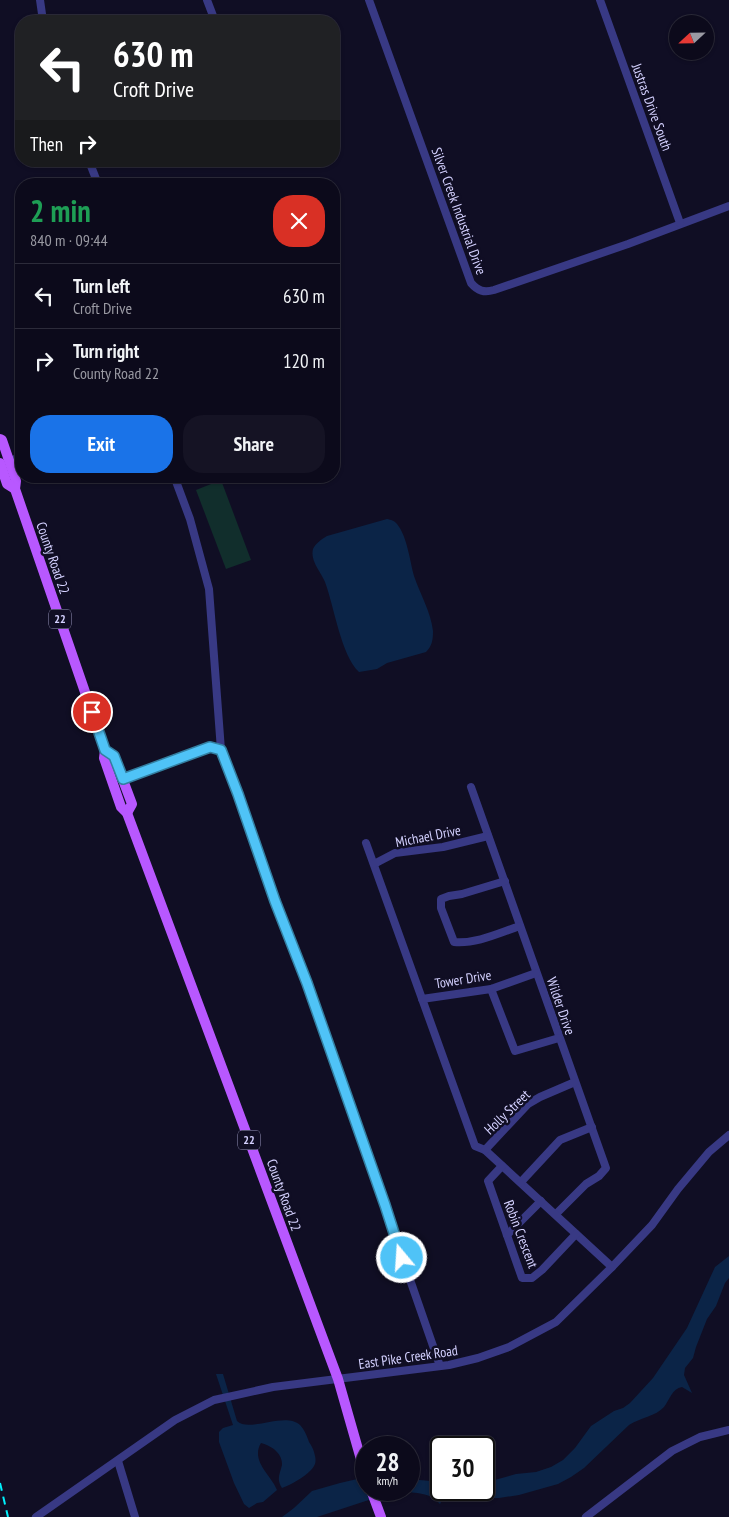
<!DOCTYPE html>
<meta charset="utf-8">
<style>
:root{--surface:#0c0a1b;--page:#151324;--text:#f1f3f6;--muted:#9a9aa3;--line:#2c2b3a;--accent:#1a73e8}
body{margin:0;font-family:"PT Sans Narrow",sans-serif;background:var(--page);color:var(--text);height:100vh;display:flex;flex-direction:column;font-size:19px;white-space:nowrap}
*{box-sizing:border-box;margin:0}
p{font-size:16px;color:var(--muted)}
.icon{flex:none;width:28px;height:28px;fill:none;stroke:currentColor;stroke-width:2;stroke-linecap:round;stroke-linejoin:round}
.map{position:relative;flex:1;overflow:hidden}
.details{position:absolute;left:15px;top:178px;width:325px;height:305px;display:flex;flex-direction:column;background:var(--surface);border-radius:20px;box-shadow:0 1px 4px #0004,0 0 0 1px var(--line)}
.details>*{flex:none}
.guide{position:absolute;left:15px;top:15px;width:325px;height:152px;border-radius:20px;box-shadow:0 1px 4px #0004,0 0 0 1px var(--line);background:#202124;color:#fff;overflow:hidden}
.needle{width:32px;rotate:248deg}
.fabs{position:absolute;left:669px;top:15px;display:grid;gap:10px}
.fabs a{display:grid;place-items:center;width:45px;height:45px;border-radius:50%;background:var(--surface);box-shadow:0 1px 4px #0004,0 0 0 1px var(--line);font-size:25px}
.speed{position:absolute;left:355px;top:1436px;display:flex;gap:10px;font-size:25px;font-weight:700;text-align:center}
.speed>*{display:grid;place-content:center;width:65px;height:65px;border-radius:50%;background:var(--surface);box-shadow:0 1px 4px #0004,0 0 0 1px var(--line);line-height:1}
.speed small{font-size:12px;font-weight:400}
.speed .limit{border:2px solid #111;border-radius:8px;background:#fff;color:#111}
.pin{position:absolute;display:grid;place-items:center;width:42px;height:42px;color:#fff;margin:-21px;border:2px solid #fff;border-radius:50%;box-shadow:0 1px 5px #0007}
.me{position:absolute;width:55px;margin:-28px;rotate:342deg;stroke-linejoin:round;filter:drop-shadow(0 0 4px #0008)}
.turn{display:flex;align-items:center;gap:18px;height:105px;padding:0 15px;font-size:22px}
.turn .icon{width:65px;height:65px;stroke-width:2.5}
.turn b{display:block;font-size:35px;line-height:42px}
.then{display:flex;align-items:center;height:48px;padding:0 15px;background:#0003;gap:10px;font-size:19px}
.round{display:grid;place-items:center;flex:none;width:52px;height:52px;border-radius:20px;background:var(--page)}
.overview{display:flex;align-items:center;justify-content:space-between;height:85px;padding:0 15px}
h1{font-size:30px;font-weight:700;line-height:38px;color:#1e9e55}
.primary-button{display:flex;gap:10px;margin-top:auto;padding:10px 15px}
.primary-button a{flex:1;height:58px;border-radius:20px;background:var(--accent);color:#fff;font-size:20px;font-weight:700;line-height:58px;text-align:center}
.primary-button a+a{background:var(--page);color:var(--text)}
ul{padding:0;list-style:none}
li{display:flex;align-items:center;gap:15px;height:65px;padding:0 15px;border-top:1px solid var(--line)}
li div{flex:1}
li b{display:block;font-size:19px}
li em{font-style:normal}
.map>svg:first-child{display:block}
.green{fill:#112e2c}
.water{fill:#0b2447}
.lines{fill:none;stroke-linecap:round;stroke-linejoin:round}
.minor{stroke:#383984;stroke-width:8}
.major{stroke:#b858ff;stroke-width:10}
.rail{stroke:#00f0fc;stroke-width:2;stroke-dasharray:8 6;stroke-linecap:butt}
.route-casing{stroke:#337fa1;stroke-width:12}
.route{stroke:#4fc3f7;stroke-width:9}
.labels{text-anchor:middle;stroke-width:5;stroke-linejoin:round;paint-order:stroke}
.shield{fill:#100e24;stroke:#9996bd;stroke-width:1}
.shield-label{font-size:12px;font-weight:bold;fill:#d4d1ff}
.street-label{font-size:14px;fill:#d4d1ff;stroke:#100e24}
</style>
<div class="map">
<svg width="729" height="1517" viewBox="0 0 729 1517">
<rect width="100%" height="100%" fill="#100e24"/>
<polygon class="green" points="221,480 251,560 226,569 196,490"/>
<g class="water">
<path d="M387,519C391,520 394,520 397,524C407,536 410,561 414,576C420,594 431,612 433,631C433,640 432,646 426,652L387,663L377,669L359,672C341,655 334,606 325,582C321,572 310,561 313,549C315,544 322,539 327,536Z"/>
<path d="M729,1256V1278L725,1283L716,1306L707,1319L696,1347L693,1358L685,1368L684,1375L692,1393L682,1387C672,1389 670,1399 664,1407C656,1416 640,1418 629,1425L584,1468L571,1477L558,1484L519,1495L499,1498L467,1499L451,1497L442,1500L440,1504C430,1492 416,1493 402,1492L398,1493L393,1498L384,1495L317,1517H282L294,1508L312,1491L340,1483L366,1477V1490H409V1479L441,1482V1490H484V1483L516,1474L536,1472L551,1467L563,1460L575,1448L591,1426L614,1411L623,1408L630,1403L653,1378L687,1328L715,1267Z"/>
<path d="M216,1374H223L237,1421C249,1433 285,1411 300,1425C304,1429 307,1436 309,1442C311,1445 313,1448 314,1452C316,1459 317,1464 311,1470C303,1478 292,1484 282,1488C276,1479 280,1474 282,1465C283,1453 270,1445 261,1443C250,1461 272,1476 277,1490L263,1502L257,1503L249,1508L244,1504L234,1483L219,1442V1432L223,1428L233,1425Z"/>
</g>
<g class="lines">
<g class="minor">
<polyline points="40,0 43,21"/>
<polyline points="207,0 215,21"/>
<path d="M369,0L471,283C478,291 484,293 494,290L628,244L729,206"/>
<polyline points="600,0 680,223"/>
<polyline points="89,161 98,184"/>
<polyline points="9,461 21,457"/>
<polyline points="174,476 190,519 209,589 221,750"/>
<polyline points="123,779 210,747 221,750 238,794 275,901 307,983 440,1366"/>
<polyline points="471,787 606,1168 599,1176 586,1184 556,1214"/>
<polyline points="366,843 475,1146 485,1150 612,1267"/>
<polyline points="374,864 395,853 443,847 488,836"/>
<path d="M505,881L462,894L449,896L441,899V908L454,942C477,944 499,933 520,926"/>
<polyline points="491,989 515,1051 559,1038"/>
<polyline points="422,999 491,989 536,973"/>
<polyline points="485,1150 528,1104 540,1097 575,1082"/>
<polyline points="502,1166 488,1181 522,1278 532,1278 542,1270 576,1234"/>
<polyline points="521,1182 560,1140 592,1127"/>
<polyline points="507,1235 541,1201"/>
<polyline points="118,1461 135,1517"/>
<polyline points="36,1517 175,1420 214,1400 273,1387 449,1365 478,1358 509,1347 556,1322 612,1267 652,1225 678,1189 709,1152 729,1135"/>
<polyline points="586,1517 672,1451 700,1437 729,1430"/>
</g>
<g class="major">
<polyline points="0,439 2,440 16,481 15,489 105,750 104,758 121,807 127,813 338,1379 366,1477"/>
<polyline points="0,463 7,484 15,489"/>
<polyline points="105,750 114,756 132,804 127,813"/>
<polyline points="371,1490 381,1517"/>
</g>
<polyline class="rail" points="0,1483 8,1517"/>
</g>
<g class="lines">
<g class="route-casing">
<polyline id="route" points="92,712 105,750 114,756 123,779 210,747 221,750 238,794 275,901 307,983 385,1205 402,1258"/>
</g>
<use href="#route" class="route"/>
</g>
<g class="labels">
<g class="shield">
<rect x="49" y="609.5" width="22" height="19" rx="4"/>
<rect x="238" y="1130.5" width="22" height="19" rx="4"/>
</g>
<g class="shield-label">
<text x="60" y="623">22</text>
<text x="249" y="1144">22</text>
</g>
<g class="street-label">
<text transform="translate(652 107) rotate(70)" y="5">Justras Drive South</text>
<text transform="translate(459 211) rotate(70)" y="5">Silver Creek Industrial Drive</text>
<text transform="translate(53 558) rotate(71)" y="5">County Road 22</text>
<text transform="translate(428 836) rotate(-11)" y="5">Michael Drive</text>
<text transform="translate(463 979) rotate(-9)" y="5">Tower Drive</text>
<text transform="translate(561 1006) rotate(71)" y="5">Wilder Drive</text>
<text transform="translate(507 1112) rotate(-44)" y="5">Holly Street</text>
<text transform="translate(284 1195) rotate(70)" y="5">County Road 22</text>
<text transform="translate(521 1234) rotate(69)" y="5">Robin Crescent</text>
<text transform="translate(408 1357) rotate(-8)" y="5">East Pike Creek Road</text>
</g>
</g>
</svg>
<div class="fabs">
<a><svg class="needle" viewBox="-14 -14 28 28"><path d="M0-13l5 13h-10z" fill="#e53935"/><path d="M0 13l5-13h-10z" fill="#9a9aa3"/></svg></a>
</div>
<div class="speed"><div>28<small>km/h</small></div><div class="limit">30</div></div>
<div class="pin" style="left:92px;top:712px;background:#d93025"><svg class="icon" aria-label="arrive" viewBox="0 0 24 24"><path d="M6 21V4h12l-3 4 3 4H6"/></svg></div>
<svg class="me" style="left:402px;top:1258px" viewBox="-20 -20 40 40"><circle r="17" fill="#4fc3f7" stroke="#fff" stroke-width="3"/><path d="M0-11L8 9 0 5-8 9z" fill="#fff"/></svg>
<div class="guide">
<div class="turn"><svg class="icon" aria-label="left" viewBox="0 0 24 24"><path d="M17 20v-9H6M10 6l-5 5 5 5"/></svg><div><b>630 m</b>Croft Drive</div></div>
<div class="then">Then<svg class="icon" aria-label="right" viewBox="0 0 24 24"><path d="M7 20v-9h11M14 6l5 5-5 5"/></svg></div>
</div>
<section class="details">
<div class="overview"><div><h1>2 min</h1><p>840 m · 09:44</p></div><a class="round" style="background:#d93025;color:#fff"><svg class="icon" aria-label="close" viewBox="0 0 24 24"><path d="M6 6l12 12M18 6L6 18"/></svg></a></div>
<ul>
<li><svg class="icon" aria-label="left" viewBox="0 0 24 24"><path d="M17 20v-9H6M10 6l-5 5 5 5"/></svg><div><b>Turn left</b><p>Croft Drive</p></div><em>630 m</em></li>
<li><svg class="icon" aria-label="right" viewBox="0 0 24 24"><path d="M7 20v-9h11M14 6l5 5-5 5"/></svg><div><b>Turn right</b><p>County Road 22</p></div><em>120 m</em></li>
</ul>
<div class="primary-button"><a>Exit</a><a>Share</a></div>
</section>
</div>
